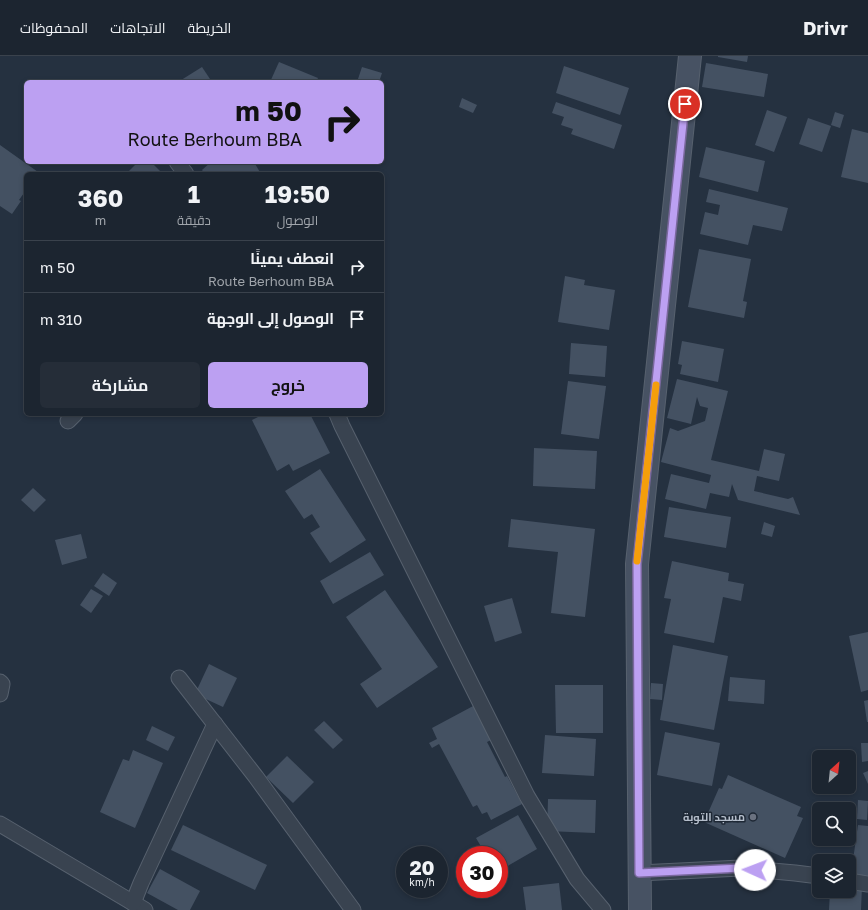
<!DOCTYPE html>
<html lang="ar">
<meta charset="utf-8">
<style>
:root{--surface:#1c2530;--page:#252d38;--text:#f1f3f6;--muted:#a0a5ab;--line:#3a424c;--accent:#bca0f2}
body{margin:0;font-family:"Golos Text",Cairo,sans-serif;background:var(--page);color:var(--text);direction:rtl;height:100vh;display:flex;flex-direction:column;font-size:15px;white-space:nowrap}
*{box-sizing:border-box;margin:0}
p{font-size:13px;color:var(--muted)}
.icon{flex:none;width:22px;height:22px;fill:none;stroke:currentColor;stroke-width:2;stroke-linecap:round;stroke-linejoin:round}
.map{position:relative;flex:1;overflow:hidden;direction:ltr}
.details{position:absolute;left:24px;top:116px;width:360px;height:244px;display:flex;flex-direction:column;background:var(--surface);border-radius:6px;box-shadow:0 2px 6px #0003,0 0 0 1px var(--line);direction:rtl}
.details>*{flex:none}
.guide{position:absolute;left:24px;top:24px;width:360px;height:84px;border-radius:6px;box-shadow:0 2px 6px #0003,0 0 0 1px var(--line);direction:rtl;background:#bca0f2;color:#111;overflow:hidden}
.needle{width:26px;rotate:27deg}
.fabs{position:absolute;left:812px;top:694px;display:grid;gap:8px}
.fabs a{display:grid;place-items:center;width:44px;height:44px;border-radius:6px;background:var(--surface);box-shadow:0 2px 6px #0003,0 0 0 1px var(--line);font-size:20px}
.speed{position:absolute;left:396px;top:790px;display:flex;gap:8px;font-size:20px;font-weight:700;text-align:center}
.speed>*{display:grid;place-content:center;width:52px;height:52px;border-radius:50%;background:var(--surface);box-shadow:0 2px 6px #0003,0 0 0 1px var(--line);line-height:1}
.speed small{font-size:10px;font-weight:400}
.speed .limit{border:6px solid #d22;background:#fff;color:#111}
.pin{position:absolute;display:grid;place-items:center;width:34px;height:34px;color:#fff;margin:-17px;border:2px solid #fff;border-radius:50%;box-shadow:0 1px 4px #0007}
.me{position:absolute;width:44px;margin:-22px;rotate:272deg;stroke-linejoin:round;filter:drop-shadow(0 0 3px #0008)}
.turn{display:flex;align-items:center;gap:14px;height:84px;padding:0 16px;font-size:18px}
.turn .icon{width:52px;height:52px;stroke-width:2.5}
.turn b{display:block;font-size:28px;line-height:34px}
.eta{display:flex;justify-content:space-evenly;align-items:center;height:68px;text-align:center}
.eta b{font-size:24px;font-weight:700;line-height:28px}
.action{display:flex;gap:8px;margin-top:auto;padding:8px 16px}
.action a{flex:1;height:46px;border-radius:6px;background:var(--accent);color:#111;font-size:16px;font-weight:700;line-height:46px;text-align:center}
.action a+a{background:var(--page);color:var(--text)}
ul{padding:0;list-style:none}
li{display:flex;align-items:center;gap:12px;height:52px;padding:0 16px;border-top:1px solid var(--line)}
li div{flex:1}
li b{display:block;font-size:15px}
li em{font-style:normal}
header{display:flex;align-items:center;gap:24px;box-sizing:border-box;height:56px;padding:0 20px;background:var(--surface);border-bottom:1px solid var(--line)}
header strong{font-size:19px}
nav{display:flex;gap:22px;margin-inline-start:auto;font-size:14px}
.map>svg:first-child{display:block}
.building{fill:#445162}
.lines{fill:none;stroke-linecap:round;stroke-linejoin:round}
.street-casing{stroke:#57616e;stroke-width:17}
.secondary-casing{stroke:#57616e;stroke-width:24}
.street{stroke:#394350;stroke-width:15}
.secondary{stroke:#475263;stroke-width:22}
.route-casing{stroke:#7a689d;stroke-width:10}
.route{stroke:#bca0f2;stroke-width:7}
.slow{stroke:#f59e0b;stroke-width:7}
.worship-dot{fill:#6b7280;stroke:#1e2835;stroke-width:1.5}
.labels{text-anchor:middle;stroke-width:3;stroke-linejoin:round;paint-order:stroke}
.poi-label{font-size:11px;font-weight:bold;fill:#b5becb;stroke:#1e2835;text-anchor:end}
</style>
<header>
<strong>Drivr</strong>
<nav><a>الخريطة</a><a>الاتجاهات</a><a>المحفوظات</a></nav>
</header>
<div class="map">
<svg width="868" height="854" viewBox="0 0 868 854">
<rect width="100%" height="100%" fill="#253140"/>
<g class="building">
<polygon points="718,0 748,0 747,6 718,1"/>
<polygon points="279,6 318,22 316,26 270,26"/>
<polygon points="706,7 768,18 764,41 702,31"/>
<polygon points="564,10 629,32 620,59 556,37"/>
<polygon points="202,11 212,26 178,26"/>
<polygon points="362,11 382,17 379,26 357,26"/>
<polygon points="462,42 477,49 473,57 459,51"/>
<polygon points="556,46 622,69 614,93 571,78 573,73 561,69 564,61 552,57"/>
<polygon points="767,54 787,61 774,96 755,89"/>
<polygon points="835,56 844,59 840,72 831,69"/>
<polygon points="808,62 831,70 822,96 799,88"/>
<polygon points="852,73 868,77 868,127 841,121"/>
<polygon points="0,89 38,116 37,118 26,118 26,134 19,144 21,145 12,158 0,150"/>
<polygon points="706,91 765,105 758,136 699,121"/>
<polygon points="138,106 151,106 163,118 126,118"/>
<polygon points="211,106 254,106 261,118 205,118 202,114"/>
<polygon points="709,133 788,152 782,175 753,169 748,189 700,178 705,156 718,159 720,149 706,146"/>
<polygon points="699,193 751,203 743,245 747,246 744,262 688,251"/>
<polygon points="565,220 585,224 584,229 615,234 609,274 558,266"/>
<polygon points="682,285 724,293 718,326 680,318 682,309 678,308"/>
<polygon points="571,287 607,290 605,321 569,318"/>
<polygon points="677,323 728,335 711,404 759,415 764,393 785,398 779,425 757,420 754,435 788,443 793,441 800,459 738,444 732,428 729,441 710,437 706,453 665,443 671,418 709,427 711,419 661,406 670,372 678,375 705,365 708,352 700,350 697,341 691,368 667,362"/>
<polygon points="568,325 606,330 599,383 561,378"/>
<polygon points="264,358 310,358 330,397 293,415 289,408 277,415 252,364"/>
<polygon points="534,392 597,395 595,433 533,430"/>
<polygon points="320,413 366,484 330,507 310,477 320,471 312,458 304,463 285,435"/>
<polygon points="33,432 46,444 34,456 21,444"/>
<polygon points="669,451 731,461 726,492 664,481"/>
<polygon points="511,463 595,473 585,561 551,557 558,496 508,491"/>
<polygon points="764,466 775,470 772,481 761,478"/>
<polygon points="81,478 87,502 62,509 55,484"/>
<polygon points="370,496 384,519 333,548 320,525"/>
<polygon points="672,505 729,517 728,525 744,528 741,545 723,541 714,587 664,577 671,543 664,542"/>
<polygon points="103,517 117,527 109,540 94,530"/>
<polygon points="91,533 103,540 91,557 80,549"/>
<polygon points="385,534 438,611 377,652 360,628 382,613 346,561"/>
<polygon points="512,542 522,577 495,586 484,550"/>
<polygon points="868,576 868,634 861,636 849,580"/>
<polygon points="673,589 728,600 714,674 660,664"/>
<polygon points="209,608 237,622 223,651 195,638"/>
<polygon points="730,621 765,624 764,648 728,645"/>
<polygon points="651,627 663,628 662,644 650,643"/>
<polygon points="555,629 603,629 603,677 556,677"/>
<polygon points="868,644 868,666 867,666 864,645"/>
<polygon points="475,649 493,683 487,686 505,721 507,720 522,748 491,764 487,756 482,758 477,749 473,751 439,688 432,692 429,687 437,683 432,672"/>
<polygon points="324,665 343,684 333,693 314,674"/>
<polygon points="152,670 175,681 168,695 146,684"/>
<polygon points="665,676 720,687 712,730 657,719"/>
<polygon points="545,679 596,683 594,720 542,717"/>
<polygon points="861,687 868,687 868,705 862,706"/>
<polygon points="133,694 163,707 135,772 100,756 123,703 129,705"/>
<polygon points="287,700 314,726 293,747 266,721"/>
<polygon points="868,715 868,728 863,717"/>
<polygon points="728,719 801,751 797,760 803,762 785,802 704,766 719,732 722,733"/>
<polygon points="548,743 596,744 595,777 547,775"/>
<polygon points="858,744 868,745 867,764 857,763"/>
<polygon points="518,759 537,793 499,815 499,799 486,799 476,782"/>
<polygon points="183,769 267,809 255,834 171,794"/>
<polygon points="858,769 868,770 868,820 851,818"/>
<polygon points="160,813 200,835 190,854 178,854 147,837"/>
<polygon points="559,827 562,854 526,854 523,831"/>
<polygon points="849,829 862,830 861,854 829,854 830,835 849,835"/>
</g>
<g class="lines">
<g class="street-casing">
<g id="street">
<polyline points="177,106 186,118"/>
<polyline points="337,358 342,370 527,740 577,823 603,854"/>
<polyline points="68,365 75,358"/>
<polyline points="179,622 256,721 353,854"/>
<polyline points="0,626 2,628 0,638"/>
<polyline points="0,768 145,854"/>
<polyline points="639,817 741,812 795,817 819,820"/>
<polyline points="849,825 868,828"/>
<polyline points="133,847 141,827 215,668"/>
</g>
</g>
<g class="secondary-casing">
<polyline id="secondary" points="640,854 637,508 690,0"/>
</g>
<use href="#street" class="street"/>
<use href="#secondary" class="secondary"/>
</g>
<g class="lines">
<g class="route-casing">
<polyline id="route" points="685,48 637,508 639,817 741,812 755,814"/>
</g>
<use href="#route" class="route"/>
<polyline class="slow" points="637,505 656,329"/>
</g>
<circle class="worship-dot" cx="753" cy="761" r="4"/>
<g class="labels">
<g class="poi-label">
<text x="745" y="765">مسجد التوبة</text>
</g>
</g>
</svg>
<div class="fabs">
<a><svg class="needle" viewBox="-14 -14 28 28"><path d="M0-13l5 13h-10z" fill="#e53935"/><path d="M0 13l5-13h-10z" fill="#a0a5ab"/></svg></a>
<a><svg class="icon" aria-label="search" viewBox="0 0 24 24"><circle cx="10" cy="10" r="6"/><path d="M15 15l6 6"/></svg></a>
<a><svg class="icon" aria-label="layers" viewBox="0 0 24 24"><path d="M12 4l9 5-9 5-9-5zM3 14l9 5 9-5"/></svg></a>
</div>
<div class="speed"><div>20<small>km/h</small></div><div class="limit">30</div></div>
<div class="pin" style="left:685px;top:48px;background:#d93025"><svg class="icon" aria-label="arrive" viewBox="0 0 24 24"><path d="M6 21V4h12l-3 4 3 4H6"/></svg></div>
<svg class="me" style="left:755px;top:814px" viewBox="-20 -20 40 40"><circle r="19" fill="#fff"/><path d="M0-13L10 11 0 6-10 11z" fill="#bca0f2"/></svg>
<div class="guide">
<div class="turn"><svg class="icon" aria-label="right" viewBox="0 0 24 24"><path d="M7 20v-9h11M14 6l5 5-5 5"/></svg><div><b>50 m</b>Route Berhoum BBA</div></div>
</div>
<section class="details">
<div class="eta">
<div><b>19:50</b><p>الوصول</p></div>
<div><b>1</b><p>دقيقة</p></div>
<div><b>360</b><p>m</p></div>
</div>
<ul>
<li><svg class="icon" aria-label="right" viewBox="0 0 24 24"><path d="M7 20v-9h11M14 6l5 5-5 5"/></svg><div><b>انعطف يمينًا</b><p>Route Berhoum BBA</p></div><em>50 m</em></li>
<li><svg class="icon" aria-label="arrive" viewBox="0 0 24 24"><path d="M6 21V4h12l-3 4 3 4H6"/></svg><div><b>الوصول إلى الوجهة</b></div><em>310 m</em></li>
</ul>
<div class="action"><a>خروج</a><a>مشاركة</a></div>
</section>
</div>
